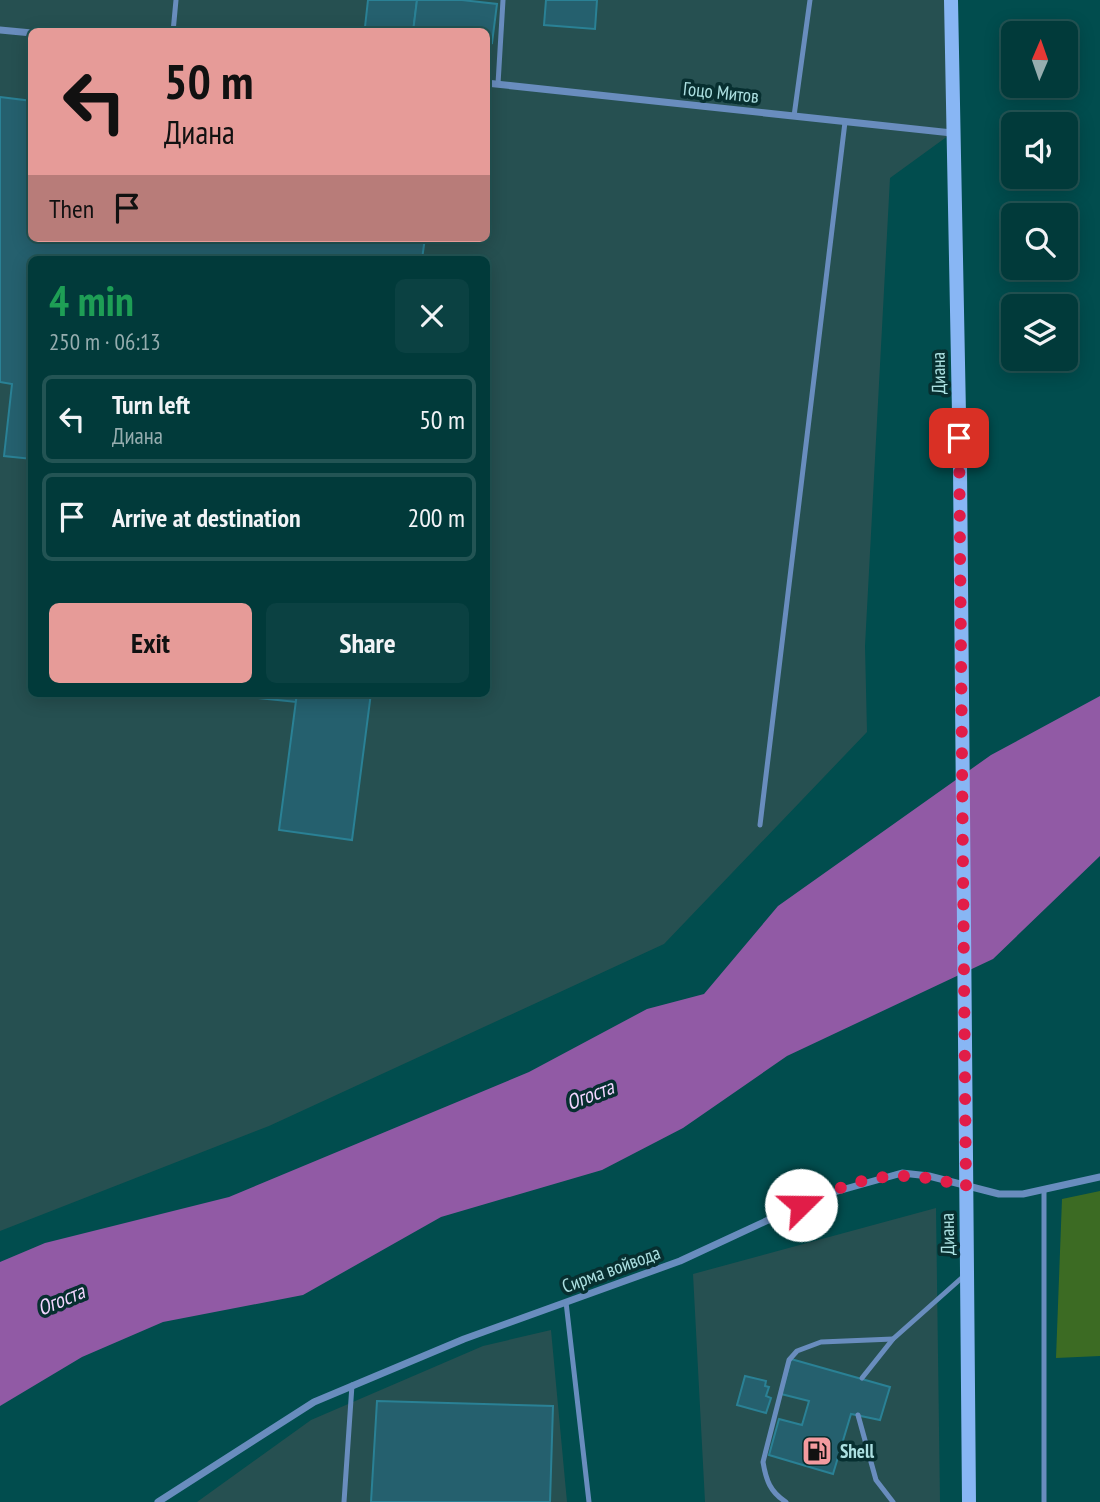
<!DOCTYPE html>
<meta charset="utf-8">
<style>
:root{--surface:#013a3a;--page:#0b4142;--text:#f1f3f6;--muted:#96adaf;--line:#235454;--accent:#e69b98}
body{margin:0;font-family:"PT Sans Narrow",sans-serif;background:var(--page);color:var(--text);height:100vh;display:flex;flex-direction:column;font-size:26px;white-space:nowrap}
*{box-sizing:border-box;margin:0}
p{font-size:23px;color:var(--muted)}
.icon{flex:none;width:38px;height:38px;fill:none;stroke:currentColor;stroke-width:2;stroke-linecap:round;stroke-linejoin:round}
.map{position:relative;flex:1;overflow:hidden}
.drawer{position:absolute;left:28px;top:256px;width:462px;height:441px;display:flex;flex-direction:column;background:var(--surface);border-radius:10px;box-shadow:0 4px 18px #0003,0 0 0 2px var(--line)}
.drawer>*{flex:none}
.banner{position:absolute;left:28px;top:28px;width:462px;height:214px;border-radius:10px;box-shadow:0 4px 18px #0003,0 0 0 2px var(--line);background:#e69b98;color:#111;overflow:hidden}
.needle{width:46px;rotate:2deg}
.controls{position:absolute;left:1001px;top:21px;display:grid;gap:14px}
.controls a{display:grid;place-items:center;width:77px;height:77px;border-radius:10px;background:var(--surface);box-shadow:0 4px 18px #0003,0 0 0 2px var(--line);font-size:35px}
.pin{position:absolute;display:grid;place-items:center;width:60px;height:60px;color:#fff;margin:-30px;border-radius:14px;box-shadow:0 4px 10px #0006}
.me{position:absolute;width:77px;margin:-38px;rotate:68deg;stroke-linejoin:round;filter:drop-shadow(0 0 5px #0008)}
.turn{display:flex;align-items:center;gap:24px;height:147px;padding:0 21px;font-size:32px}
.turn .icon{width:91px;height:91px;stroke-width:2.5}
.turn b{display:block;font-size:49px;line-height:60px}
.then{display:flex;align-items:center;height:66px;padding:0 21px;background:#0003;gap:14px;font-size:26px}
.round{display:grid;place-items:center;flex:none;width:74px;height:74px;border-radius:10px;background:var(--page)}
.head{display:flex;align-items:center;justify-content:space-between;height:119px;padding:0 21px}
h1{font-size:42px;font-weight:800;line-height:52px;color:#1e9e55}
.primary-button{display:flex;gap:14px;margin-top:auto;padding:14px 21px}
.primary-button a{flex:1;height:80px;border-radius:10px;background:var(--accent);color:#111;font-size:28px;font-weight:800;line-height:80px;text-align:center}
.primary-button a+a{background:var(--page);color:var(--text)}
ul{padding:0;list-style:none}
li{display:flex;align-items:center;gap:21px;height:88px;margin:0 14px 10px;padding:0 7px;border:4px solid var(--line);border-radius:10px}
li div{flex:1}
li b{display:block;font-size:26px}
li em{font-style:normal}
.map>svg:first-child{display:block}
.built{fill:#265051;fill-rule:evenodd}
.green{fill:#3c6b23}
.water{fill:#915aa5}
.building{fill:#25606e;stroke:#2a8195;stroke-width:2}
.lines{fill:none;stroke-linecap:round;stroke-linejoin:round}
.lane{stroke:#698dbe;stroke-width:5}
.street{stroke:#698dbe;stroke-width:7}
.secondary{stroke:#88b6f4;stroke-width:14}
.route{stroke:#e11d48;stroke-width:12;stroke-dasharray:0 21.6}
.labels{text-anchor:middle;stroke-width:7;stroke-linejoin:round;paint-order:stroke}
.street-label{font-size:19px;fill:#ace0e1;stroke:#072f30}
.poi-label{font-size:19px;font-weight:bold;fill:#ace0e1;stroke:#072f30;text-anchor:start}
.water-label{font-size:21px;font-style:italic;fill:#f3d6ff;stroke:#072f30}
</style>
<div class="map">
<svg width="1100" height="1502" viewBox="0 0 1100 1502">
<rect width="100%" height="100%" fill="#014d4e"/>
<g class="built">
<path d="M0,0H951L952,133L890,178L865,646L867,732L664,944L269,1126L0,1231ZM32,32H486V238H32ZM32,259H486V693H32Z"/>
<polygon points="936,1208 940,1502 705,1502 693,1274"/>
<polygon points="551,1330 567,1502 197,1502 311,1420 483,1346"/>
</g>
<polygon class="green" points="1100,1191 1100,1356 1056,1358 1062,1199"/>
<polygon class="water" points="1100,696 1100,856 993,959 787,1056 683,1128 602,1170 441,1217 303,1295 163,1322 82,1357 0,1406 0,1262 45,1243 229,1197 529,1072 647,1009 704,994 778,906 991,755"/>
<g class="building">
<polygon points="368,0 417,0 413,32 365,27"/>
<polygon points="417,0 462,0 497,4 492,43 486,42 486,32 413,32"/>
<polygon points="546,0 597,0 595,29 544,25"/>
<polygon points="0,97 32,101 32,238 425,238 422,259 32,259 32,459 4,456 12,384 0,382"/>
<polygon points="260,693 297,693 296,702 259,698"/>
<polygon points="297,693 371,693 352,840 279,830"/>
<polygon points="791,1359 890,1387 880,1420 851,1414 833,1474 769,1455 779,1419 802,1425 809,1401 781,1394"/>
<polygon points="745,1376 766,1381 765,1386 769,1387 766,1396 771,1398 766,1413 737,1405"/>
<polygon points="377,1401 553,1406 550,1502 371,1502"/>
</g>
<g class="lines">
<g class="lane">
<polyline points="173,32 176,0"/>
<polyline points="498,84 503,0"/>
<polyline points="794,116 810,0"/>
<polyline points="760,825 845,122"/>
<polyline points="1044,1191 1044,1502"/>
<polyline points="566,1302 589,1502"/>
<polyline points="862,1378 893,1339 965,1275"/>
<polyline points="858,1415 876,1480 893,1502"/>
<polyline points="344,1502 352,1385"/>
<path d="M786,1502C770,1492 766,1480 763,1462L789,1360L797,1351L821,1342L893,1339"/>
</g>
<g class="street">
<polyline points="0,30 32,33"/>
<polyline points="486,83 952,133"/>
<polyline points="158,1502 314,1402 464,1339 680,1261 820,1196 902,1173 929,1176 999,1194 1023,1194 1100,1177"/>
</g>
<polyline class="secondary" points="951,0 960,466 969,1502"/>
</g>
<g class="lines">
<path class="route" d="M801,1205C864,1175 899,1167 966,1187L959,438"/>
</g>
<defs>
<g id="fuel-square" transform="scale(1.575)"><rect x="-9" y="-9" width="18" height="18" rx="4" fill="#f49b9f" stroke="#072f30"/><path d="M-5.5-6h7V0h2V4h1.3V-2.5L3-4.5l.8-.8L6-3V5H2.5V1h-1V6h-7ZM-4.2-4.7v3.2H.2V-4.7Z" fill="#111"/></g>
</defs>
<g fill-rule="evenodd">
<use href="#fuel-square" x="817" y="1451"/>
</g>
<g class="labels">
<g class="street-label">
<text transform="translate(721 92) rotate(6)" y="7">Гоцо Митов</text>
<text transform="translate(938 373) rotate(-91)" y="7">Диана</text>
<text transform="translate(947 1234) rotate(-91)" y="7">Диана</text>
<text transform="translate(611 1269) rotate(-20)" y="7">Сирма войвода</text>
</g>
<g class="poi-label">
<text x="840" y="1458">Shell</text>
</g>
<g class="water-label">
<text transform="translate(590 1095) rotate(-21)" y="7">Огоста</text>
<text transform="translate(61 1300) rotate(-23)" y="7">Огоста</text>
</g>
</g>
</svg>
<div class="controls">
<a><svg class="needle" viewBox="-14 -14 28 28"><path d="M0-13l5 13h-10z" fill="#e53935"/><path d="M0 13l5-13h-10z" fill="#96adaf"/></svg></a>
<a><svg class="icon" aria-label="sound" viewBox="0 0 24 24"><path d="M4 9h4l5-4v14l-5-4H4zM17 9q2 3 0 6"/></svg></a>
<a><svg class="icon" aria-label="search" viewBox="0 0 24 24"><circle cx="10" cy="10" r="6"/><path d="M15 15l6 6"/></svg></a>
<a><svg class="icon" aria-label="layers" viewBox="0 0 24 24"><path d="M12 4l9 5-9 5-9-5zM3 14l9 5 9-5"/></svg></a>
</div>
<div class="pin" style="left:959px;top:438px;background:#d93025"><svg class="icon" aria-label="arrive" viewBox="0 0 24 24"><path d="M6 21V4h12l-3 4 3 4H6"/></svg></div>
<svg class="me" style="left:801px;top:1205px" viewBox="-20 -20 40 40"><circle r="19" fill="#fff"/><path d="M0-13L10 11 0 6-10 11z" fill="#e11d48"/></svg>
<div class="banner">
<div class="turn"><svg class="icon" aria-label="left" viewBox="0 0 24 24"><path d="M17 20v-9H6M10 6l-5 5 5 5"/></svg><div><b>50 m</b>Диана</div></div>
<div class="then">Then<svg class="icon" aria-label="arrive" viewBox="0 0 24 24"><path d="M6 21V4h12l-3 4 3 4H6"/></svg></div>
</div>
<section class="drawer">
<div class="head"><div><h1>4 min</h1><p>250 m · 06:13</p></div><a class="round"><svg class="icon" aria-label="close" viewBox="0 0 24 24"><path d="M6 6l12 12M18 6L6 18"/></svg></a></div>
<ul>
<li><svg class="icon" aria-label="left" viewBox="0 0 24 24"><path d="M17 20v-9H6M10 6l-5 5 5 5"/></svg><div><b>Turn left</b><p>Диана</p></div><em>50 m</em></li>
<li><svg class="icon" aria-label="arrive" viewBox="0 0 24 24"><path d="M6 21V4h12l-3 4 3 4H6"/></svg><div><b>Arrive at destination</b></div><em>200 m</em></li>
</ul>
<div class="primary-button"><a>Exit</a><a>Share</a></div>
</section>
</div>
